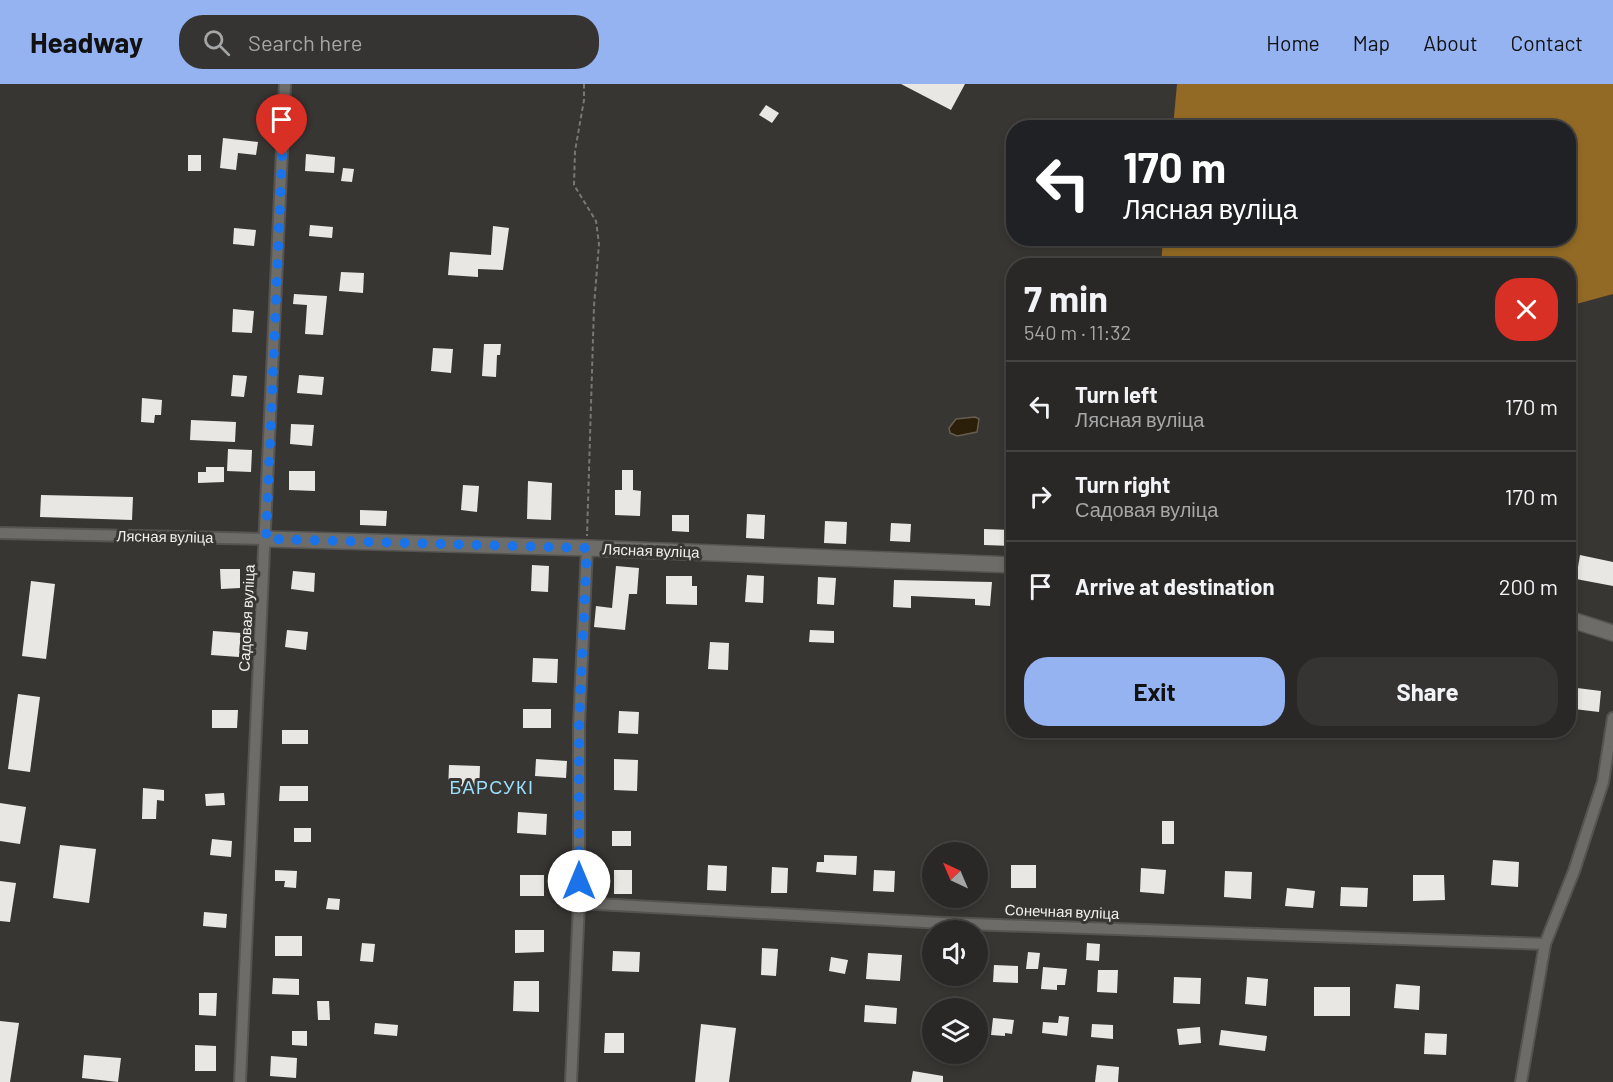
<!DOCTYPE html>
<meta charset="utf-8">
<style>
:root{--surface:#2a2826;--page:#363432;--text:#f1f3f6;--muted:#a5a6a7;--line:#464443;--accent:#95b2f1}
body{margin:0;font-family:Barlow,sans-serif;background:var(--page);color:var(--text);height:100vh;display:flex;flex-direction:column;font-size:22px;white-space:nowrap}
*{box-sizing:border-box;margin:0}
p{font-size:20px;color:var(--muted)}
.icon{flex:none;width:33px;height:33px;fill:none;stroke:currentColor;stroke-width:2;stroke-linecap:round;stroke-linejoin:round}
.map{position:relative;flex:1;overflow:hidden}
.details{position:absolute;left:1006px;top:174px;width:570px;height:480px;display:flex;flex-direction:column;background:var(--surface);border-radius:24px;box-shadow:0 3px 9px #0003,0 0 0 2px var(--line)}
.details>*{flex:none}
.top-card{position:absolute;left:1006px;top:36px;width:570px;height:126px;border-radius:24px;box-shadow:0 3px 9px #0003,0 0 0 2px var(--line);background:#202124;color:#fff;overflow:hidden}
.needle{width:39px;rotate:316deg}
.fabs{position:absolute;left:922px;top:758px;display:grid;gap:12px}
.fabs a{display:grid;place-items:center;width:66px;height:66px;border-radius:50%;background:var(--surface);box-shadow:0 3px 9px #0003,0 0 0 2px var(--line);font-size:30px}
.pin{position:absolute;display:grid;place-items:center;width:51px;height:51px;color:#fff;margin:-62px -26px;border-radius:50% 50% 50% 0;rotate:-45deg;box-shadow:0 0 6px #0007}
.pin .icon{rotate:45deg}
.me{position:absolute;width:66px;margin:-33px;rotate:0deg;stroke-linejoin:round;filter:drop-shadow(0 0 4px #0008)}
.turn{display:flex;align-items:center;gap:21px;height:126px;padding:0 18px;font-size:27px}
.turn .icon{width:78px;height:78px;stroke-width:2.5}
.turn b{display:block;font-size:42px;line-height:51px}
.round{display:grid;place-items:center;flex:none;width:63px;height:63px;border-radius:24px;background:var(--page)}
.head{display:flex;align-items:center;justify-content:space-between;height:102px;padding:0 18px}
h1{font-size:36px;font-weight:700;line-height:45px}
.cta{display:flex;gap:12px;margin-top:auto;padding:12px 18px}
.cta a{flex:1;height:69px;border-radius:24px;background:var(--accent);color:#111;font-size:24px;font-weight:700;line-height:69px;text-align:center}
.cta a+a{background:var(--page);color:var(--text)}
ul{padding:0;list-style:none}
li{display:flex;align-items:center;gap:18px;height:90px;padding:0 18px;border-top:2px solid var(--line)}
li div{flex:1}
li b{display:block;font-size:22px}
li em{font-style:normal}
header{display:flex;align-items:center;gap:36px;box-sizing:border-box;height:84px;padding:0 30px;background:var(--accent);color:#111}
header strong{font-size:28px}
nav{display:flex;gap:33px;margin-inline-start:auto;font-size:21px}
.search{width:420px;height:54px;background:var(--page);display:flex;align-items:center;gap:15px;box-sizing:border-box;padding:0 21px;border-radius:24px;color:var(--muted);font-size:22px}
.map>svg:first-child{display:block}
.forest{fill:#926a25}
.water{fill:#2c1f0a;stroke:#675d4e;stroke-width:1.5}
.building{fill:#e9e7e3}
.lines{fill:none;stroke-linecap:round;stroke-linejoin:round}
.street-casing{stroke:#565451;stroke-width:14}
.secondary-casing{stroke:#565451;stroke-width:18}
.path{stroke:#797774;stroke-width:2;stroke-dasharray:4.5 3;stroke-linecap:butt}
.street{stroke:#6e6c68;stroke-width:10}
.secondary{stroke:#6e6c68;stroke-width:15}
.route{stroke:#1a73e8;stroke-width:10;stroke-dasharray:0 18}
.labels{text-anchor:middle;stroke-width:6;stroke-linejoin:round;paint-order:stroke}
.street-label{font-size:15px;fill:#f1efed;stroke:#383633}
.quarter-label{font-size:18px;letter-spacing:1.5px;fill:#9bdffd;stroke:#383633}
</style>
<header>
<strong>Headway</strong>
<div class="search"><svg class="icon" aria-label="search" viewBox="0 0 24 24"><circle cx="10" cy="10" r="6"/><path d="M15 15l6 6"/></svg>Search here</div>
<nav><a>Home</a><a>Map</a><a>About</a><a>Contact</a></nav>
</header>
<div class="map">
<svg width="1613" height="998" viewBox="0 0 1613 998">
<rect width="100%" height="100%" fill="#383633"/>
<polygon class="forest" points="1177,0 1613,0 1613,210 1569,222 1569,182 1161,181 1163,155 1569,154 1569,44 1173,43"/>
<polygon class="water" points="975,333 979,335 977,348 957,352 950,349 949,344 956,335"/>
<g class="building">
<polygon points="901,0 965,0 951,26"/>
<polygon points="766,21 779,29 772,39 759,31"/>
<polygon points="223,54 258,58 256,71 238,69 236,86 220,84"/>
<polygon points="306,70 335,73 334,89 305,87"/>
<rect x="188" y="71" width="13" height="16"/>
<polygon points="343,84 354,85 352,98 341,97"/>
<polygon points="310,141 333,143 332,154 309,152"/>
<polygon points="493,142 509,144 503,186 478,185 478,193 448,191 450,168 491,171"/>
<polygon points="234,144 256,146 254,162 233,160"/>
<polygon points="341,188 364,189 363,209 339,207"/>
<polygon points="294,210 327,212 323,251 305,250 307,221 293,220"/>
<polygon points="233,225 254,227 252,249 232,248"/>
<polygon points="484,260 501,260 500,271 497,271 496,293 482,292"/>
<polygon points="433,264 453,265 451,289 431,287"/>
<polygon points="233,291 247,292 244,313 231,312"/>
<polygon points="299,291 324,293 322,311 297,309"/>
<polygon points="142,314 162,316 161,331 155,331 154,339 141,338"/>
<polygon points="191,336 236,338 235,358 190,356"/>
<polygon points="291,340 314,341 312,362 290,360"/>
<polygon points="228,365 252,366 251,388 227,387"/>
<polygon points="206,383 224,383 224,398 198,399 198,388 206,388"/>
<polygon points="622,386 633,386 633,406 641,407 640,432 615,431 615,406 622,406"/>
<polygon points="289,387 315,387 315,407 289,406"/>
<polygon points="528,397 552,399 551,436 527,435"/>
<polygon points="463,401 479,402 477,428 461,426"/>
<polygon points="41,411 133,413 132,436 40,433"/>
<polygon points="360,426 387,427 386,442 360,441"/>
<polygon points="747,430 765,431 764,455 746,454"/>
<polygon points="672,431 689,431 689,448 672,447"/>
<polygon points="825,437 847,438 846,460 824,459"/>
<polygon points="891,439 911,440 910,458 890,457"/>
<polygon points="984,445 1012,446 1011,462 984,461"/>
<polygon points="1580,471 1613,478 1613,502 1576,495"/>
<polygon points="532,481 549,482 548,508 531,507"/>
<polygon points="616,482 639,484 637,510 629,510 625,546 594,543 596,522 612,524"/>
<polygon points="220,485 240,485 240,504 221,505"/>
<polygon points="293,487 315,489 314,508 291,505"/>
<polygon points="747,491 764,492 763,519 745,518"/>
<polygon points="666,492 692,492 692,502 697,502 697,521 666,520"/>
<polygon points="818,493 836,494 834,521 817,520"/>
<polygon points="894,496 992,498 990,522 975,521 975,515 911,512 911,524 893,523"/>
<polygon points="31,497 55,500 46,575 22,572"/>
<polygon points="287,546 308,548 306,566 285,563"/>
<polygon points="810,546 834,547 834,559 809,558"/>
<polygon points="213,547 241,549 239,573 211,571"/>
<polygon points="710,558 729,559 728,586 708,585"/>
<polygon points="533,574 558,575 557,599 532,598"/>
<polygon points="1577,604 1601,607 1599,628 1574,625"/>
<polygon points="18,610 40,613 30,688 8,685"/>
<rect x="523" y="625" width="28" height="19"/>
<polygon points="212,626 238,626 237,644 212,644"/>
<polygon points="619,627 639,628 638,650 618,649"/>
<rect x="282" y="646" width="26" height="14"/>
<polygon points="536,675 567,677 566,694 535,692"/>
<polygon points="614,675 638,676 637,707 614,706"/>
<polygon points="449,681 480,682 479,709 448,708"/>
<polygon points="280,702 308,702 308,717 279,717"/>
<polygon points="143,704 164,706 164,717 157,716 156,735 142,735"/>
<polygon points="224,709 225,721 206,722 205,710"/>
<polygon points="0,719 26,723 20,760 0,757"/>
<polygon points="518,728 547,730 546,751 517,749"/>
<rect x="1162" y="737" width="12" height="23"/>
<rect x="294" y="744" width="17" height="14"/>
<rect x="612" y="747" width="19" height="15"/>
<polygon points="212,755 232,757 231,773 210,771"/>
<polygon points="60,761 96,765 89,819 53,814"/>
<polygon points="824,771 857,772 856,791 816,788 817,778 824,778"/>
<polygon points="1493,776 1519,778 1518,803 1491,801"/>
<polygon points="708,781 727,782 726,807 707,806"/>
<rect x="1011" y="781" width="25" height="23"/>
<polygon points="772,783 788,784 787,809 771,809"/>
<polygon points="1141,784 1166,786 1164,810 1140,808"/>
<polygon points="275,786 297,787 296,804 284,803 285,797 275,797"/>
<rect x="614" y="786" width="18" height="24"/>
<polygon points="874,786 895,787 894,808 873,807"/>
<polygon points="1225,787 1252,788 1251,815 1224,813"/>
<rect x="520" y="791" width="24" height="21"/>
<polygon points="1413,791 1444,791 1445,816 1413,817"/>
<polygon points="0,797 16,799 10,838 0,837"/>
<polygon points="1341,803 1368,804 1367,823 1340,822"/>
<polygon points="1287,804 1315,807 1313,824 1285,822"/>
<polygon points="328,814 340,815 339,826 326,825"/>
<polygon points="204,828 227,830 226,844 203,842"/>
<polygon points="515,846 544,846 544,868 515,869"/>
<rect x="275" y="852" width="27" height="20"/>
<polygon points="362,859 375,860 373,878 360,877"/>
<polygon points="1087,859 1100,860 1099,877 1086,876"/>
<polygon points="762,864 778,865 776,892 761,891"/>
<polygon points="613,867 640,868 639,888 612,887"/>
<polygon points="1028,868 1040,869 1038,885 1026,885"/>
<polygon points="868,869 902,871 900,897 866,895"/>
<polygon points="831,873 848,876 845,890 829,887"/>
<polygon points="994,881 1018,882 1018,899 993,898"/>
<polygon points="1043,883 1067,885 1065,901 1057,901 1057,906 1041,905"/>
<polygon points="1098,886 1118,886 1117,909 1097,908"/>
<polygon points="1174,893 1201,894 1200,920 1173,919"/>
<polygon points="1247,893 1268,895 1266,922 1245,920"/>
<polygon points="273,894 299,895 299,911 272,910"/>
<polygon points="514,897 539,897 539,928 513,927"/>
<polygon points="1396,900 1420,902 1419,926 1394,924"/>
<rect x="1314" y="903" width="36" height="29"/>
<polygon points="199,909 217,909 216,932 199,931"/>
<polygon points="317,917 329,917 330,936 318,936"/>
<polygon points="865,921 897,924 896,940 864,938"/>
<polygon points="1059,932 1069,933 1067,952 1042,949 1043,938 1058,939"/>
<polygon points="993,934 1014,936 1012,950 1005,949 1005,952 991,951"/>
<polygon points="0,937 19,939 10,998 0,998"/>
<polygon points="375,939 398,941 397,952 374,950"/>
<polygon points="701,940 736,944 729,998 695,998"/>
<polygon points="1092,940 1113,941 1113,955 1091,953"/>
<polygon points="1200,943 1201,959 1179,961 1177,945"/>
<polygon points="1221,946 1267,952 1265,967 1219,961"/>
<polygon points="292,947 307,947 307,962 292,961"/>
<polygon points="605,949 624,949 624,969 604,969"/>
<polygon points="1425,949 1447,950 1446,971 1424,970"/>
<polygon points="195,961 216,962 216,987 195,987"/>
<polygon points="84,971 121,974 118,998 82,994"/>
<polygon points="271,972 297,974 296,994 270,992"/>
<polygon points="1097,981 1119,983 1118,998 1095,998"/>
<polygon points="913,987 943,992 943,998 911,998"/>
</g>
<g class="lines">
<g class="street-casing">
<g id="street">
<polyline points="0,449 266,455"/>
<polyline points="579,819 942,839 1545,860"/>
<polyline points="240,998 285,0"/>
<polyline points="571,998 579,819 579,641 587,464"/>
<polyline points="1521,998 1545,860 1574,787 1603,698 1613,634"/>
</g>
</g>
<g class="secondary-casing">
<g id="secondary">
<polyline points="266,455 587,464 1014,481"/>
<polyline points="1569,535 1613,549"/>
</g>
</g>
<polyline class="path" points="584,0 584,16 575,67 574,101 596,137 599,160 594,222 587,452"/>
<use href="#street" class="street"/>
<use href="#secondary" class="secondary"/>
</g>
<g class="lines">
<polyline class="route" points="282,72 266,455 587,464 579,640 579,797"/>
</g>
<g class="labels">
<g class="street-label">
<text transform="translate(165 453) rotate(1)" y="5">Лясная вуліца</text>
<text transform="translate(651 467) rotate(2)" y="5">Лясная вуліца</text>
<text transform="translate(247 534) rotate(-87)" y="5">Садовая вуліца</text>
<text transform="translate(1062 828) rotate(2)" y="5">Сонечная вуліца</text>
</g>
<g class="quarter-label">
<text x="492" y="710">БАРСУКІ</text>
</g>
</g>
</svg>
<div class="fabs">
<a><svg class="needle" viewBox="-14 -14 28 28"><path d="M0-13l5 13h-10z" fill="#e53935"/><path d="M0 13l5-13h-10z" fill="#a5a6a7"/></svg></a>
<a><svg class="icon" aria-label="sound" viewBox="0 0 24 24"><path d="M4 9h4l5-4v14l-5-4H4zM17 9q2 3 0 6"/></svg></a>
<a><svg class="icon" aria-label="layers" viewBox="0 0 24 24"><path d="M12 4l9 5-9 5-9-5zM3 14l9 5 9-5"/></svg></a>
</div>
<div class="pin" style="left:282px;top:72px;background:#d93025"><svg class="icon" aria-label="arrive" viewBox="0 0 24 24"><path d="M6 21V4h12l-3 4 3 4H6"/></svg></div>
<svg class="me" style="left:579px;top:797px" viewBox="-20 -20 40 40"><circle r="19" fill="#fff"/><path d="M0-13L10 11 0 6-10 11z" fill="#1a73e8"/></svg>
<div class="top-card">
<div class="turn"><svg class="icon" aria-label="left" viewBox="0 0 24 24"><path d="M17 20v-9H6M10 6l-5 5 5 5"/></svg><div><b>170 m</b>Лясная вуліца</div></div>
</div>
<section class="details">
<div class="head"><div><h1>7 min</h1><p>540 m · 11:32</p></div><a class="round" style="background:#d93025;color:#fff"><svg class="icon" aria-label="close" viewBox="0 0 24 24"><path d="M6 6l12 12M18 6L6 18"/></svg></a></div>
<ul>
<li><svg class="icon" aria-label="left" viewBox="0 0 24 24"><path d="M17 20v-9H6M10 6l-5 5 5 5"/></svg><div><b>Turn left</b><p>Лясная вуліца</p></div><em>170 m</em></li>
<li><svg class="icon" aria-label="right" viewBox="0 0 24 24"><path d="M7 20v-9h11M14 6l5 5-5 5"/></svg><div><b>Turn right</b><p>Садовая вуліца</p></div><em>170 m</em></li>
<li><svg class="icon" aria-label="arrive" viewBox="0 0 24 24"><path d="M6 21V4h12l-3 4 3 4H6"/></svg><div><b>Arrive at destination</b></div><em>200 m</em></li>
</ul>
<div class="cta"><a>Exit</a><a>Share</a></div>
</section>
</div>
